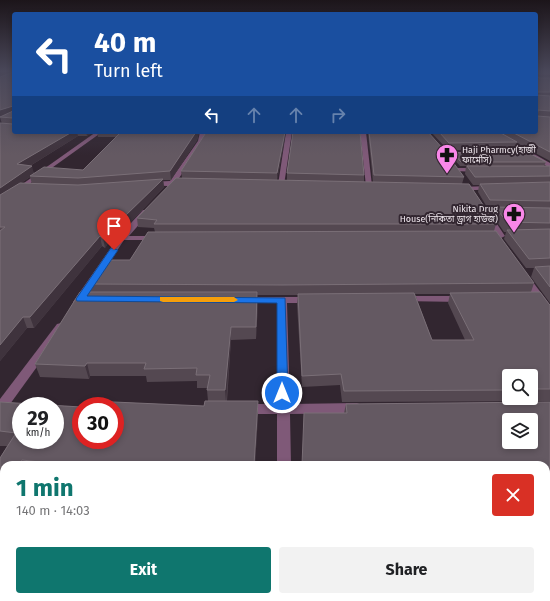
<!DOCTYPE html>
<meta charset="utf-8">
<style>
:root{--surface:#fff;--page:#f2f2f2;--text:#202124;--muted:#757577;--accent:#0f766e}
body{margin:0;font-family:"Fira Sans","Noto Sans Bengali",sans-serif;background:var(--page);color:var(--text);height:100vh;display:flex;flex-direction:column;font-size:15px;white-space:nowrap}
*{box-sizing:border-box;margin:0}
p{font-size:13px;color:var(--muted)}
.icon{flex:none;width:22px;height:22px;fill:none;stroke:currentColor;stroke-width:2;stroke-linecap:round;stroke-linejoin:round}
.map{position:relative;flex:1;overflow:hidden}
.details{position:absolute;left:0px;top:461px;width:550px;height:140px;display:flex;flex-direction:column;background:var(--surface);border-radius:12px 12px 0 0;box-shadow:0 2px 6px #0003}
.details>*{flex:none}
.hud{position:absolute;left:12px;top:12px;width:526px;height:122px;border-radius:4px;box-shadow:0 2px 6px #0003;background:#1a4fa0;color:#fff;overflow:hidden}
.buttons{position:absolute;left:502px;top:369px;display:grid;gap:8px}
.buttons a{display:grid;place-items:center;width:36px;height:36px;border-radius:4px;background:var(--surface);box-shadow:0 2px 6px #0003;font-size:20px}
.speed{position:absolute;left:12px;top:397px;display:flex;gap:8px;font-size:20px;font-weight:700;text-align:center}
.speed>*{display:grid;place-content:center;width:52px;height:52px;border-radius:50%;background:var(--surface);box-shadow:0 2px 6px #0003;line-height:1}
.speed small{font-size:10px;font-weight:400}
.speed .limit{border:6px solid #d22;background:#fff;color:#111}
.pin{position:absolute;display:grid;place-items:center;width:34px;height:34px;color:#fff;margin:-41px -17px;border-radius:50% 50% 50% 0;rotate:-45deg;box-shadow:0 0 4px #0007}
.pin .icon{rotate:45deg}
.me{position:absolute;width:44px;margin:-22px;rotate:0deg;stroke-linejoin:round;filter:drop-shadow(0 0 3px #0008)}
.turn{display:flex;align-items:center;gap:14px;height:84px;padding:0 16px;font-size:18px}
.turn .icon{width:52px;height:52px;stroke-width:2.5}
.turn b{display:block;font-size:28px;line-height:34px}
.lanes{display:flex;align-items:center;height:38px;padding:0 16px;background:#0003;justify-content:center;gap:20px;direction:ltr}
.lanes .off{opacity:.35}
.round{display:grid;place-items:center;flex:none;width:42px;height:42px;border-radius:4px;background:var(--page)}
.head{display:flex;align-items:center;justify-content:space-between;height:68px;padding:0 16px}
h1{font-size:24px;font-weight:700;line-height:30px;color:var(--accent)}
.primary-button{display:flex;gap:8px;margin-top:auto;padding:8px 16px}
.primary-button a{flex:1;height:46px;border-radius:4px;background:var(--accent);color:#fff;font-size:16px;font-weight:700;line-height:46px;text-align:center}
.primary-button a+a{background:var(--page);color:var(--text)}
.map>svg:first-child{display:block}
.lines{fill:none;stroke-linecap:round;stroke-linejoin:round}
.minor{fill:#7f5978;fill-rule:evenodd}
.wall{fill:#544851;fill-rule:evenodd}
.shaded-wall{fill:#3f333d}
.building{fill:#645962;stroke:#7a6f77;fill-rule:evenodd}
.route{fill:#1a73e8;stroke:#114b97}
.slow{fill:#f59e0b}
.labels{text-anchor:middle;stroke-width:4;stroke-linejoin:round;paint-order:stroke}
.far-poi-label{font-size:9px;fill:#efe7ed;stroke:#322630;text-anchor:start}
</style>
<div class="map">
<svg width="550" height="601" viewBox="0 0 550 601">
<rect width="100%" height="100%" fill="#322630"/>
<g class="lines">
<g class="minor">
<polygon points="96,132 102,132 0,205 0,200"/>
<polygon points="200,132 206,132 204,141 177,181 185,182 185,184 174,185 170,188 167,186 149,185 148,184 151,182 170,181 198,141"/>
<polygon points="286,132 292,132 284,185 281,187 278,185"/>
<polygon points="360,132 366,132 372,186 369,188 366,186"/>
<polygon points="488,132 495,132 550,163 550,168"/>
<polygon points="444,152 467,152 470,154 467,156 442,155 441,154"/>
<polygon points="457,168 479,168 482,170 479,172 455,171 454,170"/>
<polygon points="491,186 494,188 493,189 459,191 456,189 459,187"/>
<polygon points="143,210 146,210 150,212 129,236 161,236 161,240 124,240 82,304 74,304 73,302 119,236"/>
<polygon points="485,215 491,215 505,236 501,238 506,245 505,247 499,247 492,237 496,235 484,217"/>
<polygon points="524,273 527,274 550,305 550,315 546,314 519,276"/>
<polygon points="404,296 462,296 467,299 462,302 400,301 399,299"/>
<polygon points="244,297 310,297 315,300 310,303 287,303 290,404 357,403 362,405 363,408 362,411 357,413 290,414 291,465 277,465 277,414 245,414 240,413 239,409 240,405 245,404 277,404 277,303 240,302 239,300"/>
<polygon points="61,323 66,326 65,328 5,411 0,413 0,399 57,324"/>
<polygon points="0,575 4,576 4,594 0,593"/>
<polygon points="161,597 232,597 234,601 163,601"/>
<polygon points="279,597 297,597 298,601 280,601"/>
</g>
</g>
<g class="wall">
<path d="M0,71H14V132H93L87,136H78L30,166L34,173L83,170L116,137H98L97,132H199L197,140L171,180H163L164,187L126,227L119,226L105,248L102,246L34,328H27L0,361V123L2,124L0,117ZM30,177L32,184L21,183Z"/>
<polygon points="536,71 550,71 550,161 517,143 515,150 448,150 431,132 536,132"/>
<path d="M205,132H286L277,180H287V173L293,132H360L364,175V182H373L368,132H428L444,150L464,177L462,184H469L496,224L494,231H496L534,283L531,292H540L549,304L550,305V401L342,402L340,385L302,387L297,304L298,295H257L258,304L256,339L231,340L227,401H258V416L255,465H4V517L0,524V458L7,446H0V402L81,407V440H115V406H89L91,401L204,406L205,401H208L207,390L208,388H197V381L147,382L146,376H90L89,379L40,377L35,364L80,292H89L87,284L104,260H130L148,232H155L154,228L138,227L137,218L176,178H182L181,171L205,134ZM415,294H450L448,303L465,340H432ZM509,376H531V398H509ZM21,406H55V440H21Z"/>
<polygon points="453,153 546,162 544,166 550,166 550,303 531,277 534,268 526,268 504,239 506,232 504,232 493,216 495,209 488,209 478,192 479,185 473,185 465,174 466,166 460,166 452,157"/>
<polygon points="550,402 550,582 546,582 546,465 344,413 346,404"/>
</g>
<g class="shaded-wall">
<polygon points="3,71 13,71 14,73 0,78 0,72"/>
<polygon points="13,106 14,112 0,117 0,110"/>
<polygon points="72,132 77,132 78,136 20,172 17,164"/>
<polygon points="86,132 93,132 87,136"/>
<polygon points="196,132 199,132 197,140 171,180 170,171"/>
<polygon points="285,132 286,132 277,181 277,173"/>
<polygon points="32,166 34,174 0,198 0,188"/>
<polygon points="163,179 164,187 126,227 124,217"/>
<polygon points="117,217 119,226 105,248 103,238"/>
<polygon points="100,236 102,246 34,328 30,317"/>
<polygon points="257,292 258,304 256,339 256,327"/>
<polygon points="23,317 27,328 0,361 0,345"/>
<polygon points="231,327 231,340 226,403 225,390"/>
<polygon points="87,363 90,376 89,379 85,366"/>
<polygon points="258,401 258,416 255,465 254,465"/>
<polygon points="22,460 24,465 19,465"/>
<polygon points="4,488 4,517 0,524 0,495"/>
</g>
<g class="building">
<polygon points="13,71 14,71 14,132 72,132 17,164 32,166 0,188 0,123 13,124 13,118 0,117 13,111 13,106 0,110 0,77 13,72"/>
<polygon points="536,71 550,71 550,74 536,74 539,78 550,78 550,92 538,92 536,95 550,96 550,111 538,110 537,116 550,117 550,152 512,132 536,132"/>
<polygon points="121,132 196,132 170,171 78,178 30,176 44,167 83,170"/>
<polygon points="205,132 285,132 277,173 181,171 205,134"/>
<polygon points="293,132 360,132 364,175 287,173"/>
<polygon points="369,132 428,132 444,150 464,177 374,175"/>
<polygon points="439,132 499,132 517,142 449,143"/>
<polygon points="527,152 546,162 461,162 453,153"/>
<polygon points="467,166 550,166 550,176 475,177"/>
<polygon points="176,178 469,184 496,224 154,224 157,220 137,218"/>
<polygon points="163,179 124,217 117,217 103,238 100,236 30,317 23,317 0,345 0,231 5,227 0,227 0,195 20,183 78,185"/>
<polygon points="550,182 550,201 490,200 480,184"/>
<polygon points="495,207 550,208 550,223 507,222"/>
<polygon points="550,229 550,258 529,259 507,230"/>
<polygon points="496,231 534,283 282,285 87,284 104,260 130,260 148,232"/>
<polygon points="550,266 550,287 535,267"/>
<polygon points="80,292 257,292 256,327 231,327 225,390 207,390 210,375 196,375 197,368 144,369 146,363 87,363 85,366 35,364"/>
<polygon points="540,292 549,304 550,305 550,389 531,389 531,376 509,376 509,390 344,391 341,374 302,376 298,294 414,293 432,340 474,340 450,293"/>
<path d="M91,401L204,406L205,401H258L254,465H57V464L22,460L19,465H4V488L0,495V458L16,433L0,431V402L81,407V440H115V406H89ZM21,406H55V440H21Z"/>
<path d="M550,402V570H546V465H302L304,413H347L346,404ZM509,420H531V442H509Z"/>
<polygon points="56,597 70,597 123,601 55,601"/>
<polygon points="3,599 36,601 3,601"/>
</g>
<linearGradient id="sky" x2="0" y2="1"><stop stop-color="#1c151a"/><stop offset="0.46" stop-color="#494759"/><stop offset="1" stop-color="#494759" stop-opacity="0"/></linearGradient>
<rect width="550" height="155" fill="url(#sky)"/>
<polygon class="route" points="111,248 118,250 87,296 285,298 288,393 286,396 278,396 277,393 277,303 77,301 76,299"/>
<polygon class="slow" points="160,297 234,297 238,300 234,302 163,302 160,301"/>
<defs>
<g id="pharmacy-pin" transform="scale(1.15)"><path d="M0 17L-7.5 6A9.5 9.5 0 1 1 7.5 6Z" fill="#f987e8" stroke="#322630"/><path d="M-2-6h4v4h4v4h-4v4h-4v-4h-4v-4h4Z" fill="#111"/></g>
</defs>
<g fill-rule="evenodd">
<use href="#pharmacy-pin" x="447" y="155"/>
<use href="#pharmacy-pin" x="514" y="214"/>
</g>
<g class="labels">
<g class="far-poi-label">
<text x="462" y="153">Haji Pharmcy(হাজী<tspan x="462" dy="10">ফার্মেসি)</tspan></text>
<text x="498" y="212" text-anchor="end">Nikita Drug<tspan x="498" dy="10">House(নিকিতা ড্রাগ হাউজ)</tspan></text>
</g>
</g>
</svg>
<div class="buttons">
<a><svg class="icon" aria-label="search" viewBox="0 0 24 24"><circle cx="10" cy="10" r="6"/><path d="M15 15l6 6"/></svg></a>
<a><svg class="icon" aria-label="layers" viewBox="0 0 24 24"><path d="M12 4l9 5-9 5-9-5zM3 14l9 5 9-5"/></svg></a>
</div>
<div class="speed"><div>29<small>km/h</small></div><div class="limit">30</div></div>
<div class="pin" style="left:114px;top:250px;background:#d93025"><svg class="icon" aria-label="arrive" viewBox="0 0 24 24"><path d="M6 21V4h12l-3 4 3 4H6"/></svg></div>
<svg class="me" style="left:282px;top:393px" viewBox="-20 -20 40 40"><circle r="17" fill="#1a73e8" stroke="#fff" stroke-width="3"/><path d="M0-11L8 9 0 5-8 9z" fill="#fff"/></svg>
<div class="hud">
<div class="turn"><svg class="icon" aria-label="left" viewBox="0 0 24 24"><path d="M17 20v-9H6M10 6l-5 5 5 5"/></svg><div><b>40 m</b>Turn left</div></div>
<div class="lanes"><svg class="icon" aria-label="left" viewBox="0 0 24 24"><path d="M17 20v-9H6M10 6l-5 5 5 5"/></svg><svg class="icon off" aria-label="ahead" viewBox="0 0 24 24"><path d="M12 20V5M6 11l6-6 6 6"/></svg><svg class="icon off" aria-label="ahead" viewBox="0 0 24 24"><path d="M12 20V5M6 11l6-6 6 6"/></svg><svg class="icon off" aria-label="right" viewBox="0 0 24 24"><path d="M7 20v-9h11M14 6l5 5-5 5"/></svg></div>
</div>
<section class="details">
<div class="head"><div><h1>1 min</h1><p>140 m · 14:03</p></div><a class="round" style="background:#d93025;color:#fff"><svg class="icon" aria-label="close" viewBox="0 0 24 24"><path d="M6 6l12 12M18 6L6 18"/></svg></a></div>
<div class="primary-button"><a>Exit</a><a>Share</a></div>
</section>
</div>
